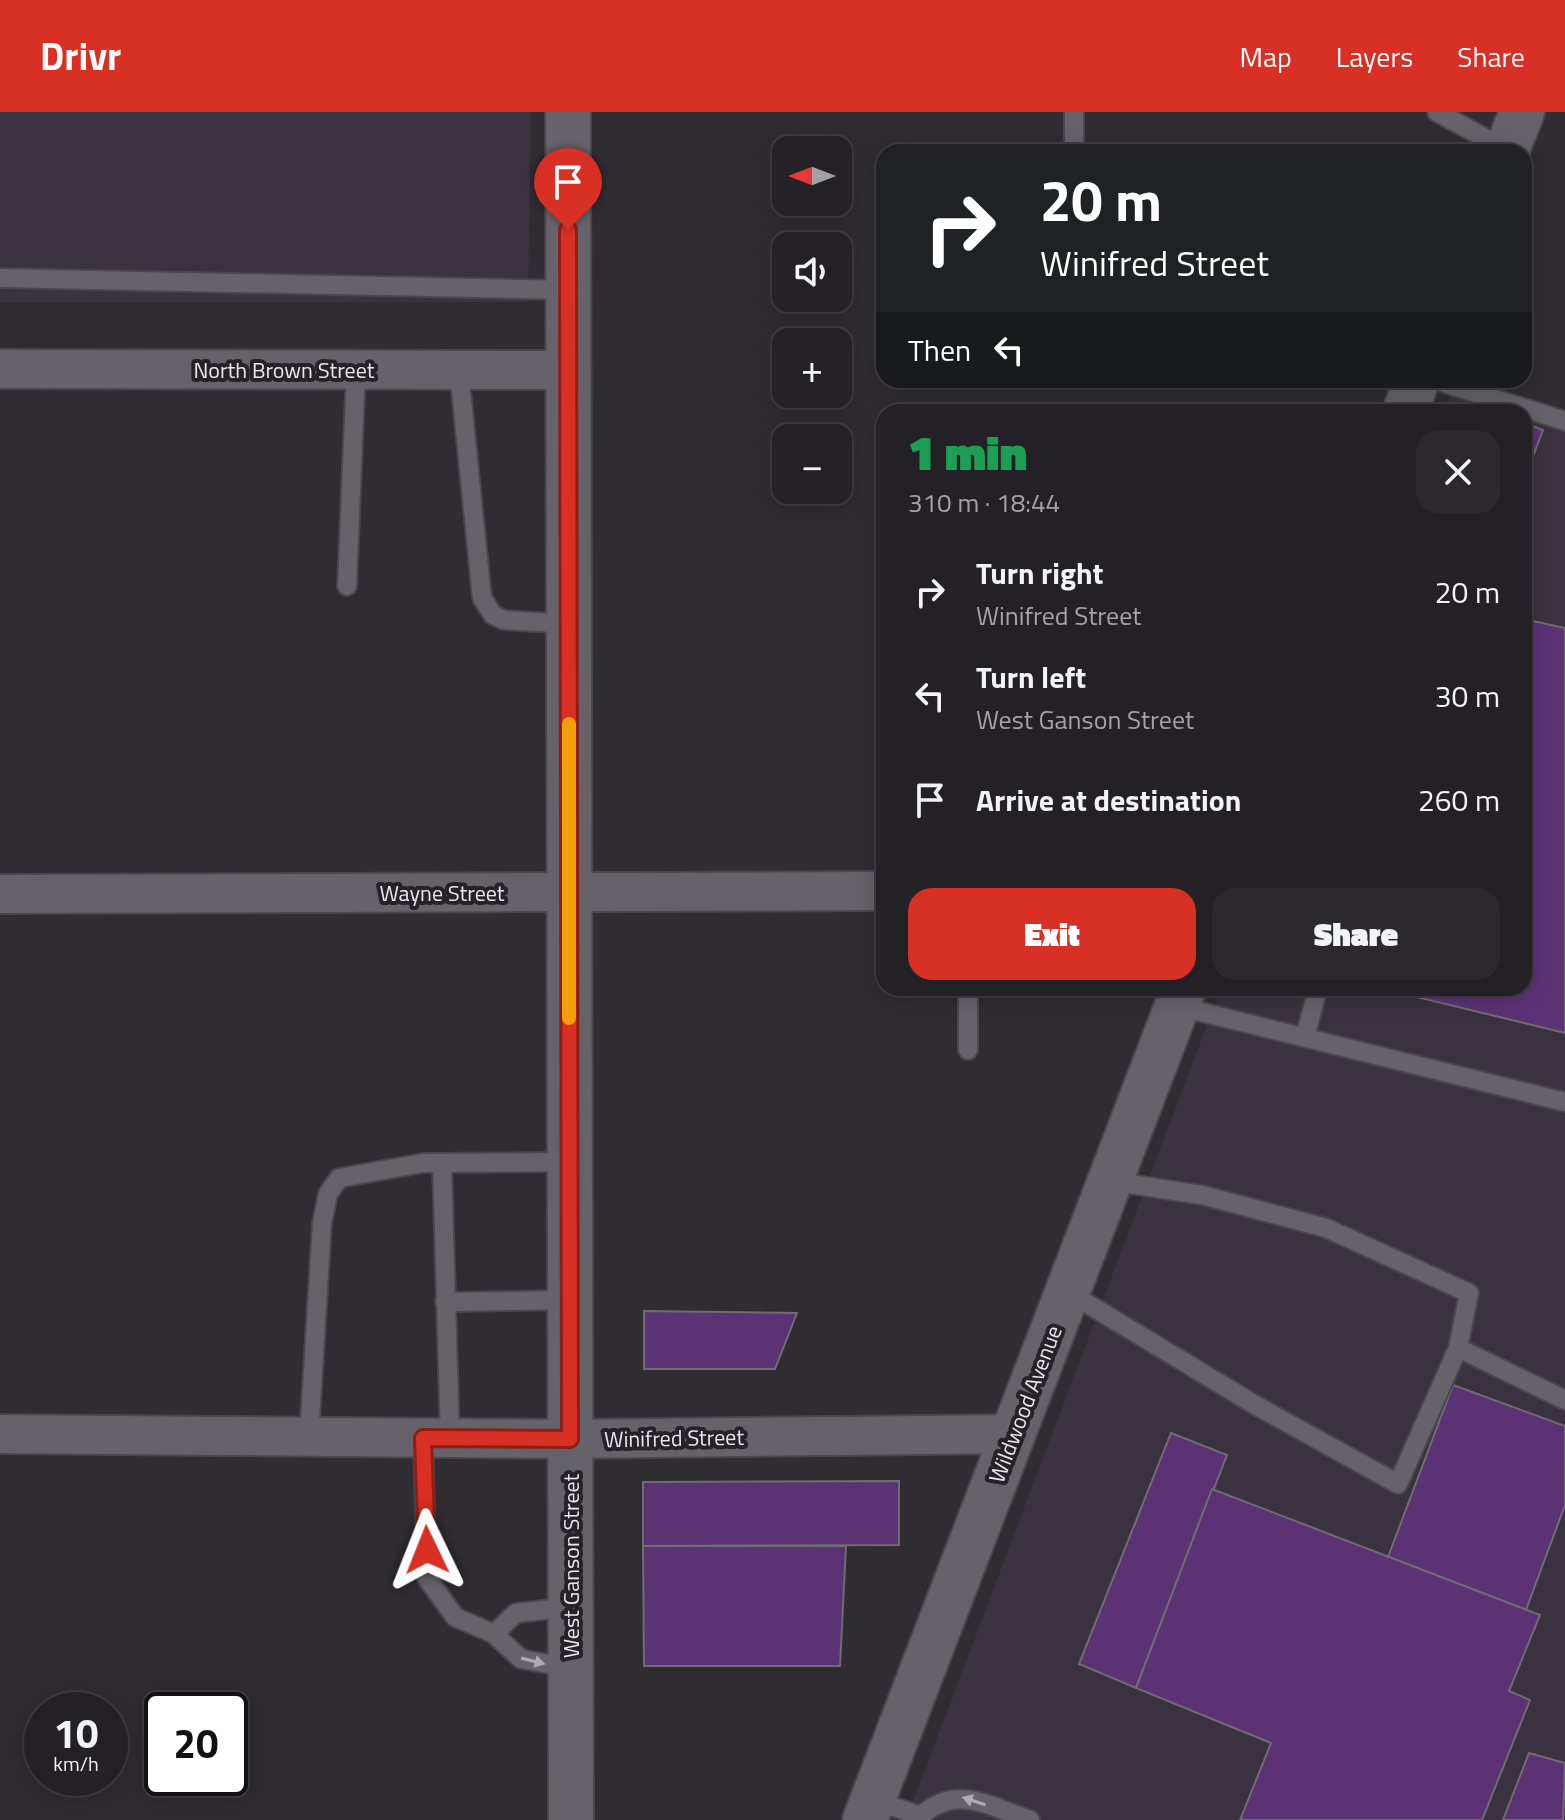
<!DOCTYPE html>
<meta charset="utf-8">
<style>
:root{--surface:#232126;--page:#2b292e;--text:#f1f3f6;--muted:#a3a3a7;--line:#403e43;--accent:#d93025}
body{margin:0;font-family:"Titillium Web",sans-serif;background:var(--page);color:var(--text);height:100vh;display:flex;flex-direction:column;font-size:30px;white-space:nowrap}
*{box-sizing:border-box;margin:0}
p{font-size:26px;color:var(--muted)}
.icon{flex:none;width:44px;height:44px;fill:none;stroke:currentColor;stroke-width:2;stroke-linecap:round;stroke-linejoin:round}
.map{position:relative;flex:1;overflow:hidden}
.side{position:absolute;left:876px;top:292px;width:656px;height:592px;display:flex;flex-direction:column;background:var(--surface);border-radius:24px;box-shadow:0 4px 20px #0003,0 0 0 2px var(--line)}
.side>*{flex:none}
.banner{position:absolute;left:876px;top:32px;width:656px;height:244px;border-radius:24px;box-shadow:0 4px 20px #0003,0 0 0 2px var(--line);background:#202124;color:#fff;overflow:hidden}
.needle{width:52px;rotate:270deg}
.controls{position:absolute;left:772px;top:24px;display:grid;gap:16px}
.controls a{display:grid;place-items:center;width:80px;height:80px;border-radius:16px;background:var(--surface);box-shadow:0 4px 20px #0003,0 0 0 2px var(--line);font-size:40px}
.speed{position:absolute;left:24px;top:1580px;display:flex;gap:16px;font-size:40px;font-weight:700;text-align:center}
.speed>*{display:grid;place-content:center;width:104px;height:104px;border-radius:50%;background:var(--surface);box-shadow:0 4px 20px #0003,0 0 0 2px var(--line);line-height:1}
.speed small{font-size:20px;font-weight:400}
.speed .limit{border:4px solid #111;border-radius:12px;background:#fff;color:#111}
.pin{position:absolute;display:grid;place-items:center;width:68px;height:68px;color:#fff;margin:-82px -34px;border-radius:50% 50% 50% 0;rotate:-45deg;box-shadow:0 0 8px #0007}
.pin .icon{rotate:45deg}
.me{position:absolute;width:88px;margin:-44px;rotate:358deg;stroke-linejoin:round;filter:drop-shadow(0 0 6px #0008)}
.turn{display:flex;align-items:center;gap:28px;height:168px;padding:0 32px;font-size:36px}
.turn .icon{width:104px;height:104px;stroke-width:2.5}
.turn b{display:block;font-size:56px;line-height:68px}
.then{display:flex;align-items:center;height:76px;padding:0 32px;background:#0003;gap:16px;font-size:30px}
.round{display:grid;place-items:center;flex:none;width:84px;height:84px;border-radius:24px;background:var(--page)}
.head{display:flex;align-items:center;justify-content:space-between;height:136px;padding:0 32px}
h1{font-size:48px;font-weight:800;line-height:60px;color:#1e9e55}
.action{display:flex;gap:16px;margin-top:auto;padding:16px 32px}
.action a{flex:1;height:92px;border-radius:24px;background:var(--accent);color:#fff;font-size:32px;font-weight:800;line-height:92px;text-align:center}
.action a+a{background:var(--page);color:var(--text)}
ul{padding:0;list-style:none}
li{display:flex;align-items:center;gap:24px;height:104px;padding:0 32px}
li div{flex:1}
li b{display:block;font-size:30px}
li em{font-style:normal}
header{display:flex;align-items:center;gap:48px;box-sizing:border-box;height:112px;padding:0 40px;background:var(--accent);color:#fff}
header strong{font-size:38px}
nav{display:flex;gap:44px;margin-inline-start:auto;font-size:28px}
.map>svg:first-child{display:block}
.built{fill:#3a333f}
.building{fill:#5b3375;stroke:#706c74;stroke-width:2}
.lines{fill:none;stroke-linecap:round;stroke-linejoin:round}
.service-casing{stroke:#49474c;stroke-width:22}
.minor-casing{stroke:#49474c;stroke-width:42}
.tertiary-casing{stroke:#49474c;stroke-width:48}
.service{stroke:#666269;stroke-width:18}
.minor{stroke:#666269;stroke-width:38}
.tertiary{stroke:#666269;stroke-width:44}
.oneway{fill:#aeabb0}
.route-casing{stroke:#8d1f18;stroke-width:20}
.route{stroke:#d93025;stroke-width:14}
.slow{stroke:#f59e0b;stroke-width:14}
.labels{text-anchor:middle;stroke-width:8;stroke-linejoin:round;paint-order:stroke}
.street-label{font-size:22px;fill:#e9e7eb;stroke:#262228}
</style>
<header>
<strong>Drivr</strong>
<nav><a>Map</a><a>Layers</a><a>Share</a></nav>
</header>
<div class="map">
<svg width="1565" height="1708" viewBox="0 0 1565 1708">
<rect width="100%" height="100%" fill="#2f2c32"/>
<g class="built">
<polygon points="0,0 531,0 528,190 0,190"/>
<polygon points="1451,282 1565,306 1565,1708 906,1708 1221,876 1524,876 1524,300 1444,300"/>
</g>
<g class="building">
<polygon points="1524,311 1543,318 1524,368"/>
<polygon points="1533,509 1565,516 1565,921 1380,876 1524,876 1524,547"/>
<polygon points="644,1199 797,1201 775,1257 644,1257"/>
<polygon points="1453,1273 1565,1314 1565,1393 1526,1498 1388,1445"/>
<polygon points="1171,1321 1227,1343 1136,1576 1079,1552"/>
<polygon points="899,1369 899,1433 643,1434 643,1370"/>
<polygon points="1212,1377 1540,1503 1509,1579 1530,1588 1482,1708 1240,1708 1271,1631 1136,1576"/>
<polygon points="643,1434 846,1434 840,1554 644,1554"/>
<polygon points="1529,1641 1565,1651 1563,1708 1503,1708"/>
</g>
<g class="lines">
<g class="service-casing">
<g id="service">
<polyline points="1437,0 1507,38"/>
<polyline points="1074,40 1074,0"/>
<polyline points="0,166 568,178"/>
<polyline points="459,258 482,486 493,503 504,508 569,512"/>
<polyline points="1435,268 1565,309"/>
<polyline points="347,474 356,258"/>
<polyline points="968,876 968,938"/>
<polyline points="1177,894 1565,990"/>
<polyline points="1305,925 1318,876"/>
<polyline points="442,1051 450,1326"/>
<polyline points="1068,1180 1257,1294 1398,1372 1458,1236 1469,1181 1326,1116 1202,1083 1110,1069"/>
<polyline points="445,1190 570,1188"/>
<polyline points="1458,1236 1565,1288"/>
<polyline points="309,1325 322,1111 328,1082 339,1066 423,1051 570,1050"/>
<polyline points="423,1326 427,1466 455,1505 494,1522"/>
<polyline points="571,1556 521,1547 494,1522 516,1501 571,1495"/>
<polyline points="873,1688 921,1704"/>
<path d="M921,1704C956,1671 991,1695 1030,1708"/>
</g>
</g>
<g class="minor-casing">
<g id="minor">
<polyline points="0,257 568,258"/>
<polyline points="0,782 884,779"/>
<polyline points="0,1322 570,1327 1013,1322"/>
</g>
</g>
<g class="tertiary-casing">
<g id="tertiary">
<polyline points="568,0 571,1708"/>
<polyline points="1506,40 1522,0"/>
<polyline points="1405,300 1417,268"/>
<polyline points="865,1708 1184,876"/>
</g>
</g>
<use href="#service" class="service"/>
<use href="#minor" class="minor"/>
<use href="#tertiary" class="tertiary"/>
</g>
<defs><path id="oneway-solid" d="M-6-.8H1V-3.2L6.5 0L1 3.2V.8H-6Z" transform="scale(2)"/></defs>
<g class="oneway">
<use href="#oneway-solid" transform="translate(533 1549) rotate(14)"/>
<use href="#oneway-solid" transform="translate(974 1689) rotate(-162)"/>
</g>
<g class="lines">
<g class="route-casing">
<polyline id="route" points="427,1438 423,1326 570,1327 568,118"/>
</g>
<use href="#route" class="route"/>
<polyline class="slow" points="569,612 569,906"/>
</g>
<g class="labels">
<g class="street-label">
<text x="284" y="266">North Brown Street</text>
<text x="442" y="789">Wayne Street</text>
<text transform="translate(1025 1292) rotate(-69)" y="8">Wildwood Avenue</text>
<text transform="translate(674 1326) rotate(-1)" y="8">Winifred Street</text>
<text transform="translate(571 1454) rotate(-90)" y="8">West Ganson Street</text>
</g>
</g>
</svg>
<div class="controls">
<a><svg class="needle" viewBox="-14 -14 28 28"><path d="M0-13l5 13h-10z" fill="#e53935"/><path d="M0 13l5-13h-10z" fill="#a3a3a7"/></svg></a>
<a><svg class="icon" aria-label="sound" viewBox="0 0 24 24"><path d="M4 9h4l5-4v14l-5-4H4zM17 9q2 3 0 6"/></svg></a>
<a>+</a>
<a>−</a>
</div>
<div class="speed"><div>10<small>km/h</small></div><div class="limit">20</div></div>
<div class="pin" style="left:568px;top:118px;background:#d93025"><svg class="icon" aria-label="arrive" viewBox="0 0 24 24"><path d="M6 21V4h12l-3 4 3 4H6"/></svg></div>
<svg class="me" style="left:427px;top:1438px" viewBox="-20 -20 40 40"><path d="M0-17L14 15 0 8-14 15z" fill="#d93025" stroke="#fff" stroke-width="4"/></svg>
<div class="banner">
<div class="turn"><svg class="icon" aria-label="right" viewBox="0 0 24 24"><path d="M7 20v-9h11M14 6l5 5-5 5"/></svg><div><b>20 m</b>Winifred Street</div></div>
<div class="then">Then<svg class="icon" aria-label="left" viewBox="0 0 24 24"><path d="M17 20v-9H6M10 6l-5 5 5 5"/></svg></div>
</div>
<section class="side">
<div class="head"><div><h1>1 min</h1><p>310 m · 18:44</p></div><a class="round"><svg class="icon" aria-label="close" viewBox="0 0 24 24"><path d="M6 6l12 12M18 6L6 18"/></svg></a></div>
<ul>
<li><svg class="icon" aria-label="right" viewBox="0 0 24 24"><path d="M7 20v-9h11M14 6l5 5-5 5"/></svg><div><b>Turn right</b><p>Winifred Street</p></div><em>20 m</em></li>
<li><svg class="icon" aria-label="left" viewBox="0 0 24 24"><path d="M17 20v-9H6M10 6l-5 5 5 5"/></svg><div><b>Turn left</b><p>West Ganson Street</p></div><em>30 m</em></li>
<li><svg class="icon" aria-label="arrive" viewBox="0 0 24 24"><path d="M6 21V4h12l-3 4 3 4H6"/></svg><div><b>Arrive at destination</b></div><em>260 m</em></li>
</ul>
<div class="action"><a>Exit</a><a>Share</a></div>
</section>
</div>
